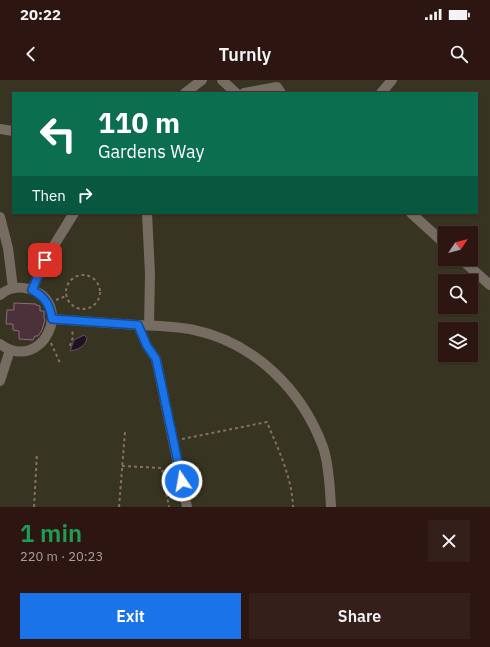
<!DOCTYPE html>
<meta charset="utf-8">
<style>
:root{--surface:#2d1611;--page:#351f1a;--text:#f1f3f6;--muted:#a79f9f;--line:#483531;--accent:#1a73e8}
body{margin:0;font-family:"IBM Plex Sans",sans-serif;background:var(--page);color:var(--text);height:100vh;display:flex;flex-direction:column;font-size:15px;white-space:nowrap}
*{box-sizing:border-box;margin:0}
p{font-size:13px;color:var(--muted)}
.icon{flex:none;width:22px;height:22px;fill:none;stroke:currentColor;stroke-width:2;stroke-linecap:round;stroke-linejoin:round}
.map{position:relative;height:427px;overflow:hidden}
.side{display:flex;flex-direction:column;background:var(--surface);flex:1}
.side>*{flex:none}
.banner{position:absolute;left:12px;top:12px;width:466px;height:122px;border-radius:0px;box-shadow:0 1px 3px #0004,0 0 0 1px var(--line);background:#0b6e4f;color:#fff;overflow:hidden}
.needle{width:26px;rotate:55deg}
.tools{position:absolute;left:438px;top:146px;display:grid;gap:8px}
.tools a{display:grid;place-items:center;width:40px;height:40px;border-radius:0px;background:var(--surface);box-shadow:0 1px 3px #0004,0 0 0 1px var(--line);font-size:20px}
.pin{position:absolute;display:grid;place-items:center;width:34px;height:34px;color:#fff;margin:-17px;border-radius:8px;box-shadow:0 2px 6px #0006}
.me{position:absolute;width:44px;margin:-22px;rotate:348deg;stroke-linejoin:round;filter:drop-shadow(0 0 3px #0008)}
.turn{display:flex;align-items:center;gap:14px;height:84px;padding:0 20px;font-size:18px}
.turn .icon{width:52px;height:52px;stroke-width:2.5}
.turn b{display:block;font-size:28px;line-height:34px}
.then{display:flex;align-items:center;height:38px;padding:0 20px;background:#0003;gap:8px;font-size:15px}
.round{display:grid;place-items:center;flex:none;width:42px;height:42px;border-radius:0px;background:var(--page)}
.headline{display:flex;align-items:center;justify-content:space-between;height:68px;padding:0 20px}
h1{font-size:24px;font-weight:600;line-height:30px;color:#1e9e55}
.action{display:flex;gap:8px;margin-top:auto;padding:8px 20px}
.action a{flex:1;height:46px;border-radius:0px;background:var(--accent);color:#fff;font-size:16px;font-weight:600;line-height:46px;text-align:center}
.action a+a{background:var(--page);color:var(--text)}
.status{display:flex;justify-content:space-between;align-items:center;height:28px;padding:0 20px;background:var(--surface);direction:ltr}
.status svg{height:11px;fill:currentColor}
header{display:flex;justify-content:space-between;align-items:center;height:52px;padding:0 20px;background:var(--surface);font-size:18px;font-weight:600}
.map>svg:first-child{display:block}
.green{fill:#373421;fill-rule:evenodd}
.water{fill:#211123;stroke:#63525e}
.building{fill:#4c303a;stroke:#906c78}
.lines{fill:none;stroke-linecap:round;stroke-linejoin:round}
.path{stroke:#876e69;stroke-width:2;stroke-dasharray:3 3;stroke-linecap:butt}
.minor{stroke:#766c62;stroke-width:10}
.route-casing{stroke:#114b97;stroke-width:10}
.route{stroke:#1a73e8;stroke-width:7}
</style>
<div class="status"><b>20:22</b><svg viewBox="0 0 49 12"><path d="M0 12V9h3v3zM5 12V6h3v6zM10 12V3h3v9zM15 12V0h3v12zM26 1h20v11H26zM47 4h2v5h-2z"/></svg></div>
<header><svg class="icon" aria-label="back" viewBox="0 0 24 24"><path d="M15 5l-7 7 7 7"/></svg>Turnly<svg class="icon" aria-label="search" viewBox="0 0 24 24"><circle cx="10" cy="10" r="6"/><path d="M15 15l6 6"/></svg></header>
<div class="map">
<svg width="490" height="427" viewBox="0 0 490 427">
<rect width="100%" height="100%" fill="#3c1d17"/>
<path class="green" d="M0,0H490V427H0ZM13,13H477V133H13ZM445,153H471V179H445ZM445,201H471V227H445ZM445,249H471V275H445Z"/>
<path class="water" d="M84,255L87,258C86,266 78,270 70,271L74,260Z"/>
<polygon class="building" points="14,223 36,224 36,225 40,226 40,231 44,231 44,238 45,240 42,250 38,256 35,256 33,260 19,259 19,251 13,250 13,244 6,244 7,230 14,230"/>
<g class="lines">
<g class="path">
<circle cx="83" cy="212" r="17"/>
<polyline points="56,220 66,216"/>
<polyline points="51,263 60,283"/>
<polyline points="70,266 73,257 72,249"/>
<path d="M182,359L267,342C278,369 292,397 293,427"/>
<polyline points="122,386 162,388 169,427"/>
<polyline points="34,427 37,373"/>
<polyline points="119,427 125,352"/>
</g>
<g class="minor">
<polyline points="222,0 236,13"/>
<polyline points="185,13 202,0"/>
<polyline points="244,13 277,7 281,13"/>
<polyline points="381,13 392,0"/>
<polyline points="0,49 13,51"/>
<polyline points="147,133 150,194 149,245"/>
<polyline points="411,133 445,164"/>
<polyline points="0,137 8,168 13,208"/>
<polyline points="461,179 490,205"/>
<polyline points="32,210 45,180 74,133"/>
<path d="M0,215C8,208 19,206 29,209C76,221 43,295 0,264"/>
<path d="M52,239C81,241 109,243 137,245C156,246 176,246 194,250C255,263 302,310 323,367C329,384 330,409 331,427"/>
<polyline points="138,245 147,266 156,279 187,427"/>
<polyline points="0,301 10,270"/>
</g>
</g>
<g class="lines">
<g class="route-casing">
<path id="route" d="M45,180L32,210C45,217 50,225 52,239L138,245L147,266L156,279L182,401"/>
</g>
<use href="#route" class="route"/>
</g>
</svg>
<div class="tools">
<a><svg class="needle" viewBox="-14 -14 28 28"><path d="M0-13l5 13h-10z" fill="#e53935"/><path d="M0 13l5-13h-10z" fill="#a79f9f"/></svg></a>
<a><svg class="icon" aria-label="search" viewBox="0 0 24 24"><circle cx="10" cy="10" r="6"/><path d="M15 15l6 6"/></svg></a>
<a><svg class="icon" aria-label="layers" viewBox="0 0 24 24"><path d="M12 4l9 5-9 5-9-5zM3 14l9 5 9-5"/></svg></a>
</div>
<div class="pin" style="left:45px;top:180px;background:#d93025"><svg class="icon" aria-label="arrive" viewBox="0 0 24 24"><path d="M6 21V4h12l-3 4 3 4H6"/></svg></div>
<svg class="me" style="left:182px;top:401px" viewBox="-20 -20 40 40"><circle r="17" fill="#1a73e8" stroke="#fff" stroke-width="3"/><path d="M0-11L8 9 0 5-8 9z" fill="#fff"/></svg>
<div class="banner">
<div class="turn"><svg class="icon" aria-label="left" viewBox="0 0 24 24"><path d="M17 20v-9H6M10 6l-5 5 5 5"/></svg><div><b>110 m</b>Gardens Way</div></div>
<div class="then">Then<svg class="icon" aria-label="right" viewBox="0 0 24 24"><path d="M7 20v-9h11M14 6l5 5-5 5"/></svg></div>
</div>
</div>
<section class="side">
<div class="headline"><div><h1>1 min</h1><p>220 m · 20:23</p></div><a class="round"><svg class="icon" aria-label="close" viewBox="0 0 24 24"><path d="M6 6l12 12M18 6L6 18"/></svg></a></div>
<div class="action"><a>Exit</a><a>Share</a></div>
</section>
